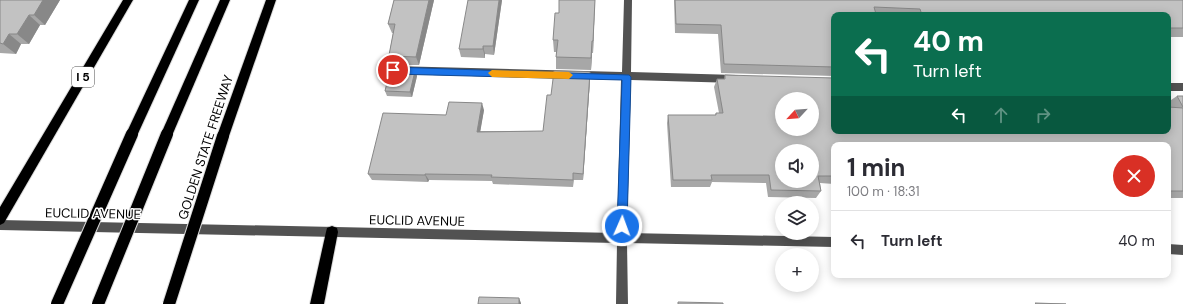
<!DOCTYPE html>
<meta charset="utf-8">
<style>
:root{--surface:#fff;--page:#f2f2f3;--text:#2b2b33;--muted:#7c7c81;--line:#e1e1e2}
body{margin:0;font-family:"DM Sans",sans-serif;background:var(--page);color:var(--text);height:100vh;display:flex;flex-direction:column;font-size:15px;white-space:nowrap}
*{box-sizing:border-box;margin:0}
p{font-size:13px;color:var(--muted)}
.icon{flex:none;width:22px;height:22px;fill:none;stroke:currentColor;stroke-width:2;stroke-linecap:round;stroke-linejoin:round}
.map{position:relative;flex:1;overflow:hidden}
.panel{position:absolute;left:831px;top:142px;width:340px;height:136px;display:flex;flex-direction:column;background:var(--surface);border-radius:8px;box-shadow:0 2px 10px #0003}
.panel>*{flex:none}
.guide{position:absolute;left:831px;top:12px;width:340px;height:122px;border-radius:8px;box-shadow:0 2px 10px #0003;background:#0b6e4f;color:#fff;overflow:hidden}
.needle{width:26px;rotate:244deg}
.fabs{position:absolute;left:775px;top:92px;display:grid;gap:8px}
.fabs a{display:grid;place-items:center;width:44px;height:44px;border-radius:50%;background:var(--surface);box-shadow:0 2px 10px #0003;font-size:20px}
.pin{position:absolute;display:grid;place-items:center;width:34px;height:34px;color:#fff;margin:-17px;border:2px solid #fff;border-radius:50%;box-shadow:0 1px 4px #0007}
.me{position:absolute;width:44px;margin:-22px;rotate:2deg;stroke-linejoin:round;filter:drop-shadow(0 0 3px #0008)}
.turn{display:flex;align-items:center;gap:14px;height:84px;padding:0 16px;font-size:18px}
.turn .icon{width:52px;height:52px;stroke-width:2.5}
.turn b{display:block;font-size:28px;line-height:34px}
.lanes{display:flex;align-items:center;height:38px;padding:0 16px;background:#0003;justify-content:center;gap:20px;direction:ltr}
.lanes .off{opacity:.35}
.round{display:grid;place-items:center;flex:none;width:42px;height:42px;border-radius:21px;background:var(--page)}
.headline{display:flex;align-items:center;justify-content:space-between;height:68px;padding:0 16px}
h1{font-size:24px;font-weight:700;line-height:30px}
ul{padding:0;list-style:none}
li{display:flex;align-items:center;gap:12px;height:60px;padding:0 16px;border-top:1px solid var(--line)}
li div{flex:1}
li b{display:block;font-size:15px}
li em{font-style:normal}
.map>svg:first-child{display:block}
.lines{fill:none;stroke-linecap:round;stroke-linejoin:round}
.highway-casing{stroke:#dbdbdb;stroke-width:2}
.minor{fill:#525252;fill-rule:evenodd}
.highway{fill:#000;fill-rule:evenodd}
.highway-bridge-casing{stroke:#dbdbdb;stroke-width:14;stroke-linecap:butt}
.highway-bridge{stroke:#000;stroke-width:12}
.wall{fill:#a7a7a7}
.shaded-wall{fill:#888}
.building{fill:#c2c2c2;stroke:#888;fill-rule:evenodd}
.route{fill:#1a73e8;stroke:#114b97}
.slow{fill:#f59e0b}
.labels{text-anchor:middle;stroke-width:3;stroke-linejoin:round;paint-order:stroke}
.shield{fill:#fff;stroke:#4c4c4c;stroke-width:1}
.shield-label{font-size:12px;font-weight:bold;fill:#000}
.street-label{font-size:13px;fill:#000;stroke:#fff}
</style>
<div class="map">
<svg width="1183" height="304" viewBox="0 0 1183 304">
<rect width="100%" height="100%" fill="#fff"/>
<g class="lines">
<g class="highway-casing">
<g id="highway">
<polygon points="123,0 133,0 4,223 0,225 0,207"/>
<polygon points="189,0 199,0 136,138 132,139 128,138 126,134"/>
<polygon points="220,0 230,0 171,138 167,139 163,138 161,134"/>
<polygon points="266,0 276,0 229,136 227,140 223,141 219,140 217,136"/>
<polygon points="332,226 337,228 338,232 324,304 310,304 326,232 327,228"/>
</g>
</g>
<g class="minor">
<polygon points="624,0 632,0 631,72 736,75 739,76 741,79 739,82 736,83 631,80 627,233 834,237 834,247 627,243 628,304 616,304 617,243 0,230 0,220 617,233 621,80 393,74 390,73 388,70 390,67 393,66 622,72"/>
<rect x="1168" y="83" width="15" height="8"/>
<polygon points="1168,244 1183,245 1183,255 1168,254"/>
</g>
<use href="#highway" class="highway"/>
<g class="highway-bridge-casing">
<g id="highway-bridge">
<polyline points="57,304 132,134"/>
<polyline points="98,304 167,134"/>
<polyline points="169,304 223,136"/>
</g>
</g>
<use href="#highway-bridge" class="highway-bridge"/>
</g>
<g class="wall">
<polygon points="0,0 60,0 45,25 40,25 29,44 21,44 16,54 0,53"/>
<polygon points="394,0 434,0 419,65 395,65 393,64 389,55 393,33 392,33 388,24"/>
<polygon points="502,0 494,55 485,54 485,58 461,57 459,49"/>
<polygon points="595,0 593,53 592,53 591,70 556,69 556,52 554,52 553,40 559,13"/>
<polygon points="674,0 1183,0 1183,37 1168,37 1168,15 834,15 834,76 721,73 718,34 675,33"/>
<polygon points="415,71 417,76 412,97 387,96 385,91"/>
<polygon points="590,72 590,80 583,180 574,180 573,187 493,184 492,181 429,180 428,182 372,180 368,174 446,115 484,110 480,131 543,131 551,95"/>
<polygon points="725,75 834,131 1168,131 1168,102 1177,96 1183,96 1183,198 1168,198 1168,145 834,145 834,184 820,183 821,191 816,198 768,197 766,183 712,182 710,187 671,187 667,123 668,115 715,115 716,113 719,113 714,87 717,79 724,79"/>
</g>
<g class="shaded-wall">
<polygon points="43,0 60,0 45,25 34,15"/>
<polygon points="429,0 434,0 419,65 416,57"/>
<polygon points="499,0 502,0 494,55 493,46"/>
<polygon points="595,0 593,53 593,41"/>
<polygon points="29,15 40,25 29,44 17,34"/>
<polygon points="9,34 21,44 16,54 3,44"/>
<polygon points="592,41 592,53 591,70 591,58"/>
<polygon points="483,46 485,54 485,58 483,49"/>
<polygon points="415,71 417,76 412,97 410,92"/>
<polygon points="590,72 590,80 583,180 583,174"/>
<polygon points="482,103 484,110 479,139 477,132"/>
<polygon points="425,174 429,180 428,182 425,175"/>
<polygon points="519,298 521,303 521,304 519,304"/>
</g>
<g class="building">
<polygon points="0,0 43,0 34,15 29,15 17,34 9,34 3,44 0,43"/>
<polygon points="394,0 429,0 416,57 391,56 389,55 395,24 388,24"/>
<polygon points="468,0 499,0 493,46 483,46 483,49 459,49"/>
<polygon points="559,0 595,0 593,41 592,41 591,58 556,57 558,40 553,40 555,13 559,13"/>
<polygon points="675,0 1183,0 1183,28 1168,28 1168,15 922,15 920,9 874,7 876,14 865,14 866,15 834,15 834,67 724,64 721,25 676,24"/>
<polygon points="390,70 415,71 410,92 385,91"/>
<polygon points="554,71 590,72 583,174 573,173 573,180 491,177 492,175 425,174 425,175 368,174 383,113 446,115 449,102 482,103 477,132 543,131 547,95 551,95"/>
<path d="M725,75L834,78V131H1168V107L1183,108V191H1168V145H834V176H818L821,191L771,190L769,175H711L712,180H673L668,115H716V113H723L717,79H725ZM782,99H812V129H782ZM782,151H812V181H782Z"/>
<polygon points="1177,96 1183,96 1183,107"/>
<polygon points="479,297 519,298 519,304 478,304"/>
<polygon points="678,302 723,303 723,304 678,304"/>
<polygon points="1035,303 1066,304 1036,304"/>
</g>
<polygon class="route" points="393,67 629,75 631,77 627,226 626,229 622,230 619,229 617,226 622,80 393,74 388,70"/>
<polygon class="slow" points="492,70 569,72 573,75 569,79 492,77 488,73"/>
<g class="labels">
<rect class="shield" x="72" y="67" width="22" height="20" rx="3"/>
<g class="shield-label">
<text x="83" y="81">I 5</text>
</g>
<g class="street-label">
<text transform="translate(205 147) rotate(-72)" y="5">GOLDEN STATE FREEWAY</text>
<text transform="translate(93 213) rotate(1)" y="5">EUCLID AVENUE</text>
<text transform="translate(417 220) rotate(1)" y="5">EUCLID AVENUE</text>
</g>
</g>
</svg>
<div class="fabs">
<a><svg class="needle" viewBox="-14 -14 28 28"><path d="M0-13l5 13h-10z" fill="#e53935"/><path d="M0 13l5-13h-10z" fill="#7c7c81"/></svg></a>
<a><svg class="icon" aria-label="sound" viewBox="0 0 24 24"><path d="M4 9h4l5-4v14l-5-4H4zM17 9q2 3 0 6"/></svg></a>
<a><svg class="icon" aria-label="layers" viewBox="0 0 24 24"><path d="M12 4l9 5-9 5-9-5zM3 14l9 5 9-5"/></svg></a>
<a>+</a>
</div>
<div class="pin" style="left:393px;top:70px;background:#d93025"><svg class="icon" aria-label="arrive" viewBox="0 0 24 24"><path d="M6 21V4h12l-3 4 3 4H6"/></svg></div>
<svg class="me" style="left:622px;top:226px" viewBox="-20 -20 40 40"><circle r="17" fill="#1a73e8" stroke="#fff" stroke-width="3"/><path d="M0-11L8 9 0 5-8 9z" fill="#fff"/></svg>
<div class="guide">
<div class="turn"><svg class="icon" aria-label="left" viewBox="0 0 24 24"><path d="M17 20v-9H6M10 6l-5 5 5 5"/></svg><div><b>40 m</b>Turn left</div></div>
<div class="lanes"><svg class="icon" aria-label="left" viewBox="0 0 24 24"><path d="M17 20v-9H6M10 6l-5 5 5 5"/></svg><svg class="icon off" aria-label="ahead" viewBox="0 0 24 24"><path d="M12 20V5M6 11l6-6 6 6"/></svg><svg class="icon off" aria-label="right" viewBox="0 0 24 24"><path d="M7 20v-9h11M14 6l5 5-5 5"/></svg></div>
</div>
<section class="panel">
<div class="headline"><div><h1>1 min</h1><p>100 m · 18:31</p></div><a class="round" style="background:#d93025;color:#fff"><svg class="icon" aria-label="close" viewBox="0 0 24 24"><path d="M6 6l12 12M18 6L6 18"/></svg></a></div>
<ul>
<li><svg class="icon" aria-label="left" viewBox="0 0 24 24"><path d="M17 20v-9H6M10 6l-5 5 5 5"/></svg><div><b>Turn left</b></div><em>40 m</em></li>
</ul>
</section>
</div>
